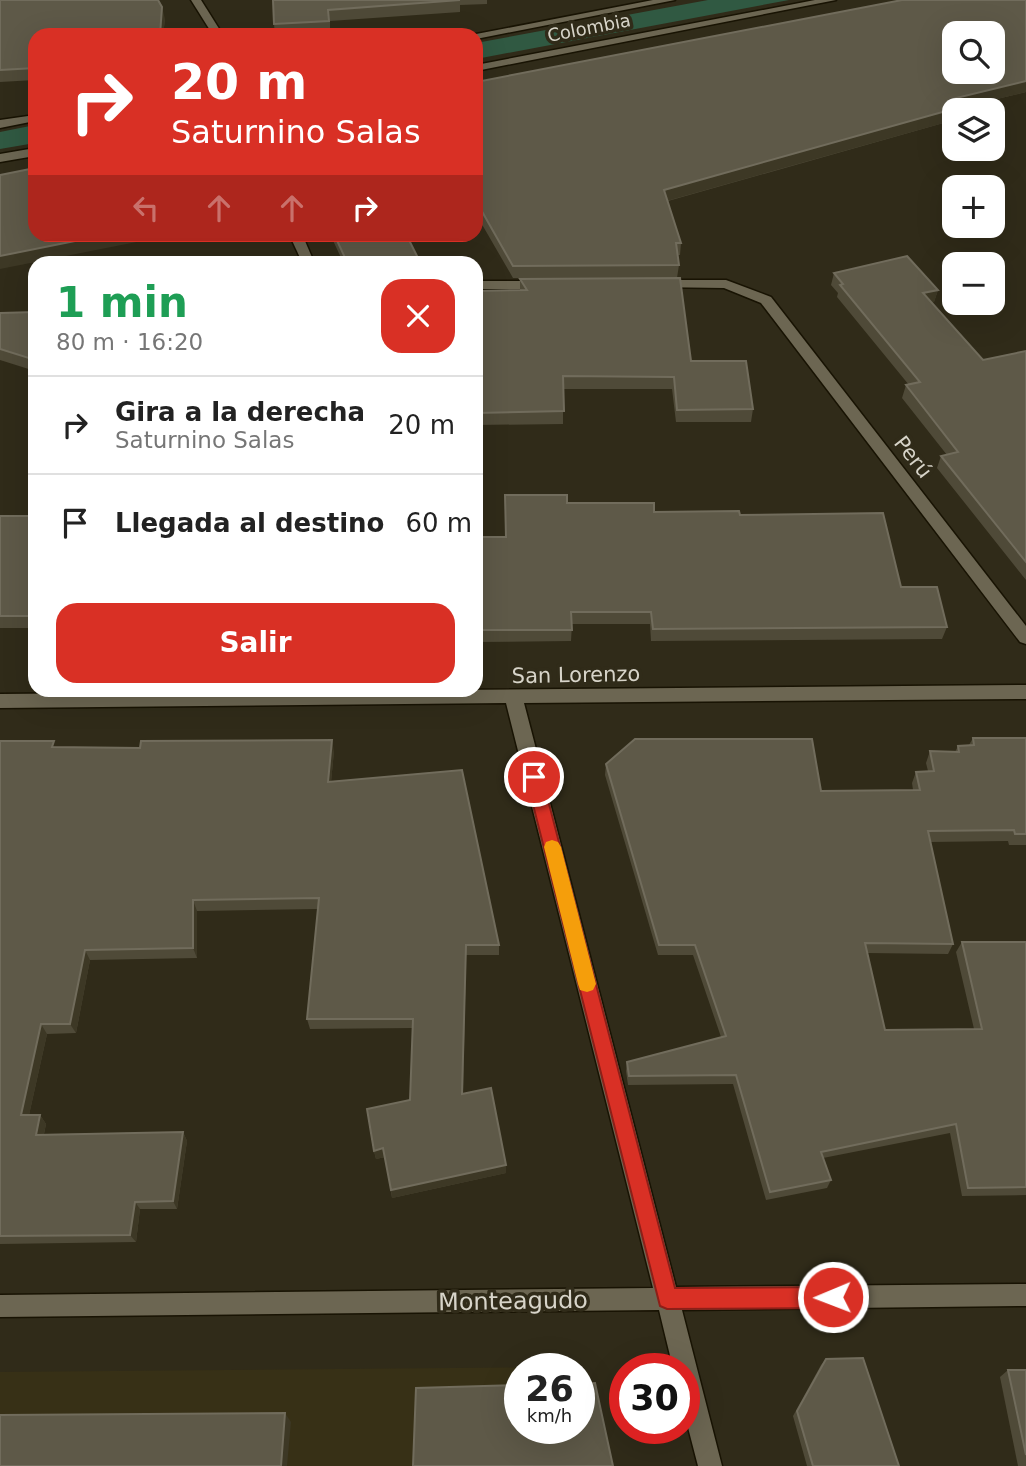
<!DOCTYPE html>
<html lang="es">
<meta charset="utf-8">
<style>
:root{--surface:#fff;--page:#f2f2f2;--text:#222;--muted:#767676;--line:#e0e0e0;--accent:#d93025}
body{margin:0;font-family:"DejaVu Sans",sans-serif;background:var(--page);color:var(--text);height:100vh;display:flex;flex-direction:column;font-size:26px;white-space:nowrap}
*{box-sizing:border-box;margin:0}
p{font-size:23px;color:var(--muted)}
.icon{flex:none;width:38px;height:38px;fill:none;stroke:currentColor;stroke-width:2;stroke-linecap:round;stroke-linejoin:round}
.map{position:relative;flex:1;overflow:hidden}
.sheet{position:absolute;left:28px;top:256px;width:455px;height:441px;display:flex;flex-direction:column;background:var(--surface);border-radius:21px;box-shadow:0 7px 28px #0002}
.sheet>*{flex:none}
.banner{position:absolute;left:28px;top:28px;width:455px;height:214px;border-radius:21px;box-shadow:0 7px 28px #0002;background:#d93025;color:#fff;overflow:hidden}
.controls{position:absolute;left:942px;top:21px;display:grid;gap:14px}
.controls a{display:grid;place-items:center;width:63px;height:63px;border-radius:14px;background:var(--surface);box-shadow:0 7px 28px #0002;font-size:35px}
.speed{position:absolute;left:504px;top:1353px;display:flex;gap:14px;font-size:35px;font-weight:700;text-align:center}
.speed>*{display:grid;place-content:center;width:91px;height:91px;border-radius:50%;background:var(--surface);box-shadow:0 7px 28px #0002;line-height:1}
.speed small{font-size:18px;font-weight:400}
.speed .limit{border:10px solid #d22;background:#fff;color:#111}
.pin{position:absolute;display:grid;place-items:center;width:60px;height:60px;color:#fff;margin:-30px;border:4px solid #fff;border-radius:50%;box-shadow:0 2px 7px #0007}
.me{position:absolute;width:77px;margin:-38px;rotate:269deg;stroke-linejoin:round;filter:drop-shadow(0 0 5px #0008)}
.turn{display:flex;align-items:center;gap:24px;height:147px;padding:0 28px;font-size:32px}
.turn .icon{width:91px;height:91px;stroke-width:2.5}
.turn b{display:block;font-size:49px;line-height:60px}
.lanes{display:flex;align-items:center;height:66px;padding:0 28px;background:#0003;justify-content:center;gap:35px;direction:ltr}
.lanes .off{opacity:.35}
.round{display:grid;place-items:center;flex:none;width:74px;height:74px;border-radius:21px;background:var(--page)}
.overview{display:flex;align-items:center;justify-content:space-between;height:119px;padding:0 28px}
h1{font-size:42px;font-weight:600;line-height:52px;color:#1e9e55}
.primary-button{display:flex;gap:14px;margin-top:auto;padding:14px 28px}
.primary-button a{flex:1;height:80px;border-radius:21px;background:var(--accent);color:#fff;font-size:28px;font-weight:600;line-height:80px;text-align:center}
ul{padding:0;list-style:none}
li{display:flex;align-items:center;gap:21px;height:98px;padding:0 28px;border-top:2px solid var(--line)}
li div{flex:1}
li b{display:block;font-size:26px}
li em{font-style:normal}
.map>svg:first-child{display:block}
.built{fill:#373016}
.green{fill:#305942}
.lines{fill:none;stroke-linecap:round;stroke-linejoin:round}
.minor-casing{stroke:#181303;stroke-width:3}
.minor{fill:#6c6652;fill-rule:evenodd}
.wall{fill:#4f4a38}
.shaded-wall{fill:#3d3825}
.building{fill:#5e5948;stroke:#716c5c;stroke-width:2;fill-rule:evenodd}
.route{fill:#d93025;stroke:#8d1f18;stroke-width:2}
.slow{fill:#f59e0b}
.labels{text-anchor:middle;stroke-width:7;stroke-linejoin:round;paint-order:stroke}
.far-street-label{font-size:18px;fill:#d7d4c9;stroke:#302b19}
.street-label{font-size:21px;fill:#d7d4c9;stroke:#302b19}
.near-street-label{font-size:24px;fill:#d7d4c9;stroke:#302b19}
</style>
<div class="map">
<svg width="1026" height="1466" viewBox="0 0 1026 1466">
<rect width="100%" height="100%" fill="#302b19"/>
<polygon class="built" points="562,1367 520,1368 520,1428 579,1428 579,1382 593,1393 609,1466 0,1466 0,1372"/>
<g class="green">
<polygon points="708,0 789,0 476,59 476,43"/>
<polygon points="35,125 35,143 0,149 0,132"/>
</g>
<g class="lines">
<g class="minor-casing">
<g id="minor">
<polygon points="191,0 201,0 223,35 213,35"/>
<polygon points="653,0 675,0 476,39 476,35 471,35"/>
<polygon points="815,0 836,0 476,71 476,65"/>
<polygon points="35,115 35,121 0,128 0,120"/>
<polygon points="35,148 35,156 0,162 0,154"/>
<polygon points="289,234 302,234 314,262 302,262"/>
<polygon points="658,280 726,280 771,297 1026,626 1026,644 1020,642 761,303 724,288 653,287 651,284"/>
<polygon points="476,281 542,281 549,285 542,289 476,289"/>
<polygon points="1026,685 1026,699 524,703 676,1287 1026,1284 1026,1306 682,1310 722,1466 698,1466 684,1412 684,1368 673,1368 659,1310 0,1317 0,1295 653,1288 506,703 0,708 0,694"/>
</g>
</g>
<use href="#minor" class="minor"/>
</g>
<g class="wall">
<polygon points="0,0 165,19 163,35 35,35 35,80 0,82"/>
<polygon points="273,0 487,0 487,4 460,5 460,12 330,21 330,33 275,35 274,24"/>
<polygon points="1026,0 1026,92 963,107 963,110 954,110 954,120 668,201 681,243 680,255 677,255 679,265 677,278 513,278 480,221 476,82"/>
<polygon points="330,234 416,234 407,236 420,262 343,262"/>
<polygon points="834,273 938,290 934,302 931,303 983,360 1026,351 1026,580 937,468 941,456 947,455 902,398 906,385 909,385 837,297 838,293 831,285"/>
<polygon points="520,279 691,361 753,409 751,422 676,422 672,389 563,389 563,424 476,425 476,291 520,291"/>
<polygon points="35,312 35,371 0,360 0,313"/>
<polygon points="567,503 654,512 740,515 901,587 947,627 942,639 651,641 650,624 572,624 571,641 476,642 476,537 506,537"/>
<rect x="0" y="516" width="35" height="112"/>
<polygon points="973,738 1026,738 1026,845 1009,845 1008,841 930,842 953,944 948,954 867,953 885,1030 974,1029 956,952 962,942 1026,942 1026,1195 962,1196 950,1133 823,1158 831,1180 827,1188 766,1200 733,1084 628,1085 626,1071 627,1062 721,1037 693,955 658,955 605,775 606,764 821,791 913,790 912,783 916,772 928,771 926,763 930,751 955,752 958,746 969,745"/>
<polygon points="0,741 57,747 334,751 331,782 499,945 499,955 466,955 463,1094 506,1165 506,1173 392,1198 385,1157 376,1159 374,1151 410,1100 413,1028 310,1029 307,1019 318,909 197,911 197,958 90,960 76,1033 47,1034 29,1115 40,1115 46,1124 44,1134 183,1132 187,1141 177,1209 140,1209 136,1242 0,1244"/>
<polygon points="826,1359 899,1466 807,1466 793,1416 821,1365"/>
<polygon points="1008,1370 1026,1370 1026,1466 1018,1466 1000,1377"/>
</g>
<g class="shaded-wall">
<polygon points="162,7 165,19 163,35 160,35"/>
<polygon points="1026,81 1026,92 963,107 963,110 954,110 954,120 663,202 664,190 956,98"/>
<polygon points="480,208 480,221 476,222 476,209"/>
<polygon points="110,234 177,234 0,269 0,256"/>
<polygon points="938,290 934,302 919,305 923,293"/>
<polygon points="332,740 334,751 330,793 328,782"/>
<polygon points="193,900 197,911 197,958 193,948"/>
<polygon points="466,945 466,955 463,1103 462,1094"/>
<polygon points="85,950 90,960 76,1033 70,1024"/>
<polygon points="41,1024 47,1034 27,1124 21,1115"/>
<polygon points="40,1115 46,1124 42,1143 36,1135"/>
<polygon points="183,1132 187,1141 177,1209 173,1201"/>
<polygon points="383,1148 385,1157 376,1159 374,1151"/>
<polygon points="506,1165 506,1173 392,1198 391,1190"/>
<polygon points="135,1202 140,1209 136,1242 130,1235"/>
<polygon points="285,1413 291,1422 287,1466 281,1466"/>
</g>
<g class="building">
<polygon points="0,0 158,0 162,7 160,35 35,35 35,68 0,70"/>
<polygon points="273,0 460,0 328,10 329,21 274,24"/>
<path d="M902,0H1026V81L956,98L964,106L664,190L681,243H676L679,265L513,266L480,208L476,209V82ZM954,33H992V72H954Z"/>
<polygon points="35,168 35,234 110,234 0,256 0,175"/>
<polygon points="334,234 406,234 420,262 347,262"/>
<polygon points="907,256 938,290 923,293 983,360 1026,351 1026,562 941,456 958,452 906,385 920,382 840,285 843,284 834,273"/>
<polygon points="680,278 691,361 746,361 753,409 677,410 674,377 563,376 564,411 476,413 476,291 527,290 520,279"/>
<polygon points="35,312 35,360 0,349 0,313"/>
<polygon points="505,495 567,495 567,503 654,503 654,512 739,511 740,515 883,513 901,587 937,587 947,627 653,629 651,612 571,612 572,630 476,630 476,537 506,537"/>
<rect x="0" y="516" width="35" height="100"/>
<polygon points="973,738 1026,738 1026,834 1015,834 1014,830 928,831 953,944 865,943 885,1030 982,1029 962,942 1026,942 1026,1187 968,1188 956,1124 821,1152 831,1180 770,1192 736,1075 629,1076 627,1062 726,1036 695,945 659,945 606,764 635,739 812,739 821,791 920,790 916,772 934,771 930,751 959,752 958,746 974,745"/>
<polygon points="332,740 328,782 462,770 499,945 466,945 462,1094 491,1088 506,1165 391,1190 383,1148 374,1151 367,1109 410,1100 413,1019 307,1019 319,898 193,900 193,948 85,950 70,1024 41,1024 21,1115 40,1115 36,1135 183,1132 173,1201 135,1202 130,1235 0,1236 0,741 54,741 52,747 140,748 141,741"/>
<polygon points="863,1358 899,1466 813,1466 797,1411 826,1359"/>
<polygon points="1008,1370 1026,1370 1026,1455"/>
<polygon points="595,1383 613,1466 413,1466 416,1388 520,1385 520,1428 579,1428 579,1384"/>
<polygon points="285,1413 281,1466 0,1466 0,1415"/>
</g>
<polygon class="route" points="534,770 540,772 542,777 675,1288 833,1287 840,1290 843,1297 840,1304 833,1308 667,1309 660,1306 526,777 528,772"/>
<polygon class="slow" points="552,840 558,842 561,847 596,984 593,990 587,992 580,990 578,984 544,847 546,842"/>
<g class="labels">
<g class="far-street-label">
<text transform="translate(589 28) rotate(-11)" y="6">Colombia</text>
</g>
<g class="street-label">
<text transform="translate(913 457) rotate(52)" y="7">Perú</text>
<text transform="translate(576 675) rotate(-1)" y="7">San Lorenzo</text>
</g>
<g class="near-street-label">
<text transform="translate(513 1301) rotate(-1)" y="8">Monteagudo</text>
</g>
</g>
</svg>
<div class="controls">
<a><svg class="icon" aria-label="search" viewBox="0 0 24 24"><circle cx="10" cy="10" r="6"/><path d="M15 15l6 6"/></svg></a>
<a><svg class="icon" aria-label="layers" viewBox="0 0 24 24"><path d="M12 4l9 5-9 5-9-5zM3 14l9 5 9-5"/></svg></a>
<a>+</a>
<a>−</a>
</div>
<div class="speed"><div>26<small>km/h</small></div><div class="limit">30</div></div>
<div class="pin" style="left:534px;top:777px;background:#d93025"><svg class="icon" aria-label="arrive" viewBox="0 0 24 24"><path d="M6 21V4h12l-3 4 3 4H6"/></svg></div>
<svg class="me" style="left:833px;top:1297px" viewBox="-20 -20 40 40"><circle r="17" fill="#d93025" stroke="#fff" stroke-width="3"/><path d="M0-11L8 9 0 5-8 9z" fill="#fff"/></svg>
<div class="banner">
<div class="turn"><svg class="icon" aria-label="right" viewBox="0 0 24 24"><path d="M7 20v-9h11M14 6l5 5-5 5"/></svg><div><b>20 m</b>Saturnino Salas</div></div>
<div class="lanes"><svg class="icon off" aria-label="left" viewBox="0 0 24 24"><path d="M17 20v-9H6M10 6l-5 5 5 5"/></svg><svg class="icon off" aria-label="ahead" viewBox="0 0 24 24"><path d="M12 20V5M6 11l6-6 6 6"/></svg><svg class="icon off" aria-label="ahead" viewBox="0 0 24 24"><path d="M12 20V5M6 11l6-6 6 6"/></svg><svg class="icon" aria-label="right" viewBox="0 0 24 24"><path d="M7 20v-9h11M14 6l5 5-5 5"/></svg></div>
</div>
<section class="sheet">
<div class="overview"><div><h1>1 min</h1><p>80 m · 16:20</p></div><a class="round" style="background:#d93025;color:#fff"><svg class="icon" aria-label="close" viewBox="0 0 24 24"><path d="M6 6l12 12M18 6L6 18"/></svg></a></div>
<ul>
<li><svg class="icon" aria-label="right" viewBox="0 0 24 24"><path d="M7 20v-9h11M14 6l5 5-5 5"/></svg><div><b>Gira a la derecha</b><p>Saturnino Salas</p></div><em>20 m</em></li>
<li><svg class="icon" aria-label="arrive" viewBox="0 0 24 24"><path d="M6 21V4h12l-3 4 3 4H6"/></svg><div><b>Llegada al destino</b></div><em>60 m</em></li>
</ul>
<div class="primary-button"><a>Salir</a></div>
</section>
</div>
